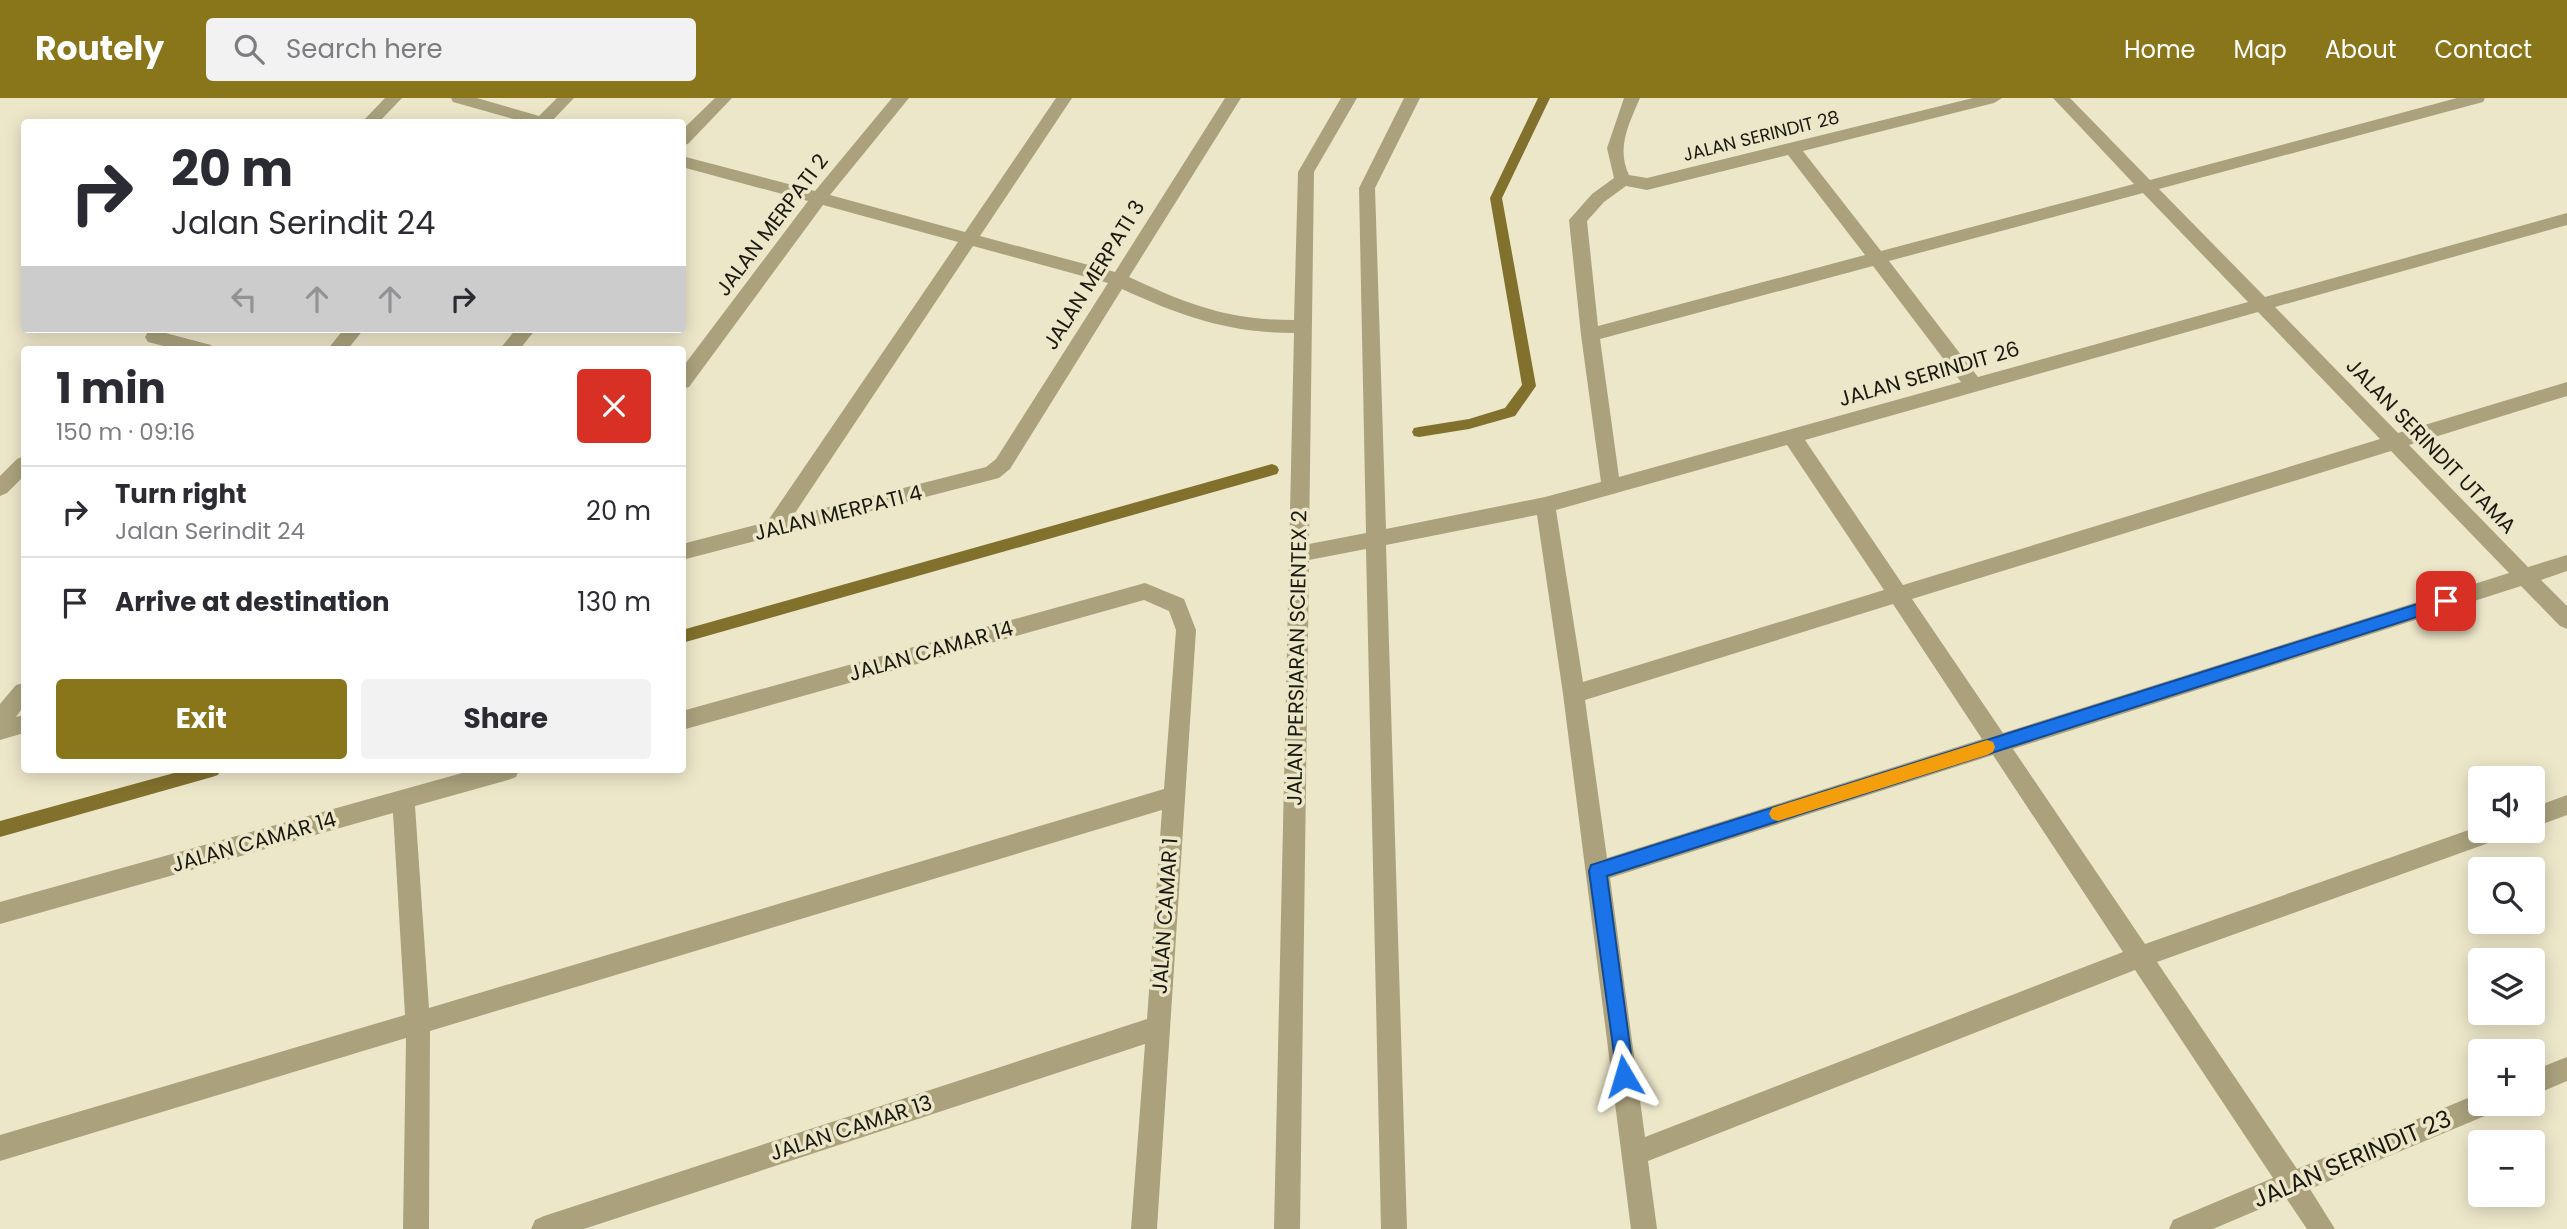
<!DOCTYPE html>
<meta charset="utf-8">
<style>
:root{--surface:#fff;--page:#f2f2f3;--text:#2b2b33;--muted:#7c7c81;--line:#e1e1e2;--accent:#8a761a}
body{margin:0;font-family:Poppins,sans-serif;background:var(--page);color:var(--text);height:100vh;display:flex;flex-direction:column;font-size:26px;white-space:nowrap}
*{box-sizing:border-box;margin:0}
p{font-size:23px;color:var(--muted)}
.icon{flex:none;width:38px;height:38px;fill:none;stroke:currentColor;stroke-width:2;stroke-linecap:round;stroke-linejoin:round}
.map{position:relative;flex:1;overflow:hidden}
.panel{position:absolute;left:21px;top:248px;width:665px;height:427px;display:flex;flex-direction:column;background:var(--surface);border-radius:7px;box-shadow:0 4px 18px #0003}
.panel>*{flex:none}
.hud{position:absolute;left:21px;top:21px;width:665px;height:214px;border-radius:7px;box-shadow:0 4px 18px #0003;background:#fff;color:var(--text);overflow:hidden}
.tools{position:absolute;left:2468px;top:668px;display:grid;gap:14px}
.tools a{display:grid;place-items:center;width:77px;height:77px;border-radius:7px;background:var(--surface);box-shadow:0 4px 18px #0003;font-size:35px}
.pin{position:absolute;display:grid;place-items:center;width:60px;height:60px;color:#fff;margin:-30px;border-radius:14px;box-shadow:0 4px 10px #0006}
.me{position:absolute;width:77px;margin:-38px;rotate:353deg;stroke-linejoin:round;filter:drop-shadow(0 0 5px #0008)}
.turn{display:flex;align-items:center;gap:24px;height:147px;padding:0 35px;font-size:32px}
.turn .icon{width:91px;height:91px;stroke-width:2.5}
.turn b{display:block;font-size:49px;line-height:60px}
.lanes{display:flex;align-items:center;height:66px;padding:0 35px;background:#0003;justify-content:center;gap:35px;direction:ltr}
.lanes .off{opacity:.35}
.round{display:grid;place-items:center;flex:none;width:74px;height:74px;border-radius:7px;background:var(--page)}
.overview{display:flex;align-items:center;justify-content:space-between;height:119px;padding:0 35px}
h1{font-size:42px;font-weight:700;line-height:52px}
.primary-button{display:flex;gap:14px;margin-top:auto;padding:14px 35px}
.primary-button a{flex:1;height:80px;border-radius:7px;background:var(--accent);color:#fff;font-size:28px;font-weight:700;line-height:80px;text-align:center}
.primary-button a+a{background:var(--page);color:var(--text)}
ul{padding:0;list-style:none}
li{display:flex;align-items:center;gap:21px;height:91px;padding:0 35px;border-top:2px solid var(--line)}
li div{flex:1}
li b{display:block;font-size:26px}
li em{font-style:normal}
header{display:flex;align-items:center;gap:42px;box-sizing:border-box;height:98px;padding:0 35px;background:var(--accent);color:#fff}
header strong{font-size:33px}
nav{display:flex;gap:38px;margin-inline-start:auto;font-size:24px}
.search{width:490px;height:63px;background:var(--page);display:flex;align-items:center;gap:18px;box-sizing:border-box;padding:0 24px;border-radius:7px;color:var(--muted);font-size:26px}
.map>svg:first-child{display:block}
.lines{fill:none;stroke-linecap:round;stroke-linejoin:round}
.stream{fill:#82712d;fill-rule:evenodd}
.minor{fill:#aba27d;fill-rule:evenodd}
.route{fill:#1a73e8;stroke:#114b97;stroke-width:2}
.slow{fill:#f59e0b}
.labels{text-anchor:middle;stroke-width:7;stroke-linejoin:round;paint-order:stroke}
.far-street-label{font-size:18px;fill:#1c190f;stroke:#ede7ca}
.street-label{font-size:21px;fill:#1c190f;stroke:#ede7ca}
.near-street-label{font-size:24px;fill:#1c190f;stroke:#ede7ca}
</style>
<header>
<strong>Routely</strong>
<div class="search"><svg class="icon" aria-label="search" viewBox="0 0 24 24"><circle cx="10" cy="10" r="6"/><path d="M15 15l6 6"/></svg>Search here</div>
<nav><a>Home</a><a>Map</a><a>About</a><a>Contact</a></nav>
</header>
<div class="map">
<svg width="2567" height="1131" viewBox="0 0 2567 1131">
<rect width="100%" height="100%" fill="#ede7ca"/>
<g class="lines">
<g class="stream">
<polygon points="1538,0 1550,0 1502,100 1536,288 1515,318 1469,331 1419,339 1414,338 1412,334 1414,330 1419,329 1469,321 1505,310 1522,287 1490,100"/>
<polygon points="1272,366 1277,368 1279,372 1277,376 682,545 682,532"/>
<polygon points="185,672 220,672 218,677 212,679 0,739 0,723"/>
</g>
<g class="minor">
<polygon points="385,0 402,0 379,24 362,24"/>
<polygon points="451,0 477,0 539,18 557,0 574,0 551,24 524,24 453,4"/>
<polygon points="715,0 732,0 688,46 682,47 682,32"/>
<path d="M892,0H909L830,97L965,134L1056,0H1072L980,138L1115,174L1225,0H1241L1129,179C1189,207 1228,222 1294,222L1298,74L1341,0H1357L1314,74L1309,446L1366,435L1359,90L1404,0H1420L1375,90L1386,431L1545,399L1601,384L1581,237L1569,122L1592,96L1614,80L1607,50L1624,0H1640C1629,26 1616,50 1629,77L1647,80L1973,0H2002L1994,5L1803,53L1881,153L2134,86L2053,0H2070L2150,82L2457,0H2485L2483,4L2159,91L2265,199L2567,115V127L2275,209L2398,335L2567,284V298L2409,347L2528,469L2567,457V473L2541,482L2567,508V531L2560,528L2521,488L2013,651L2145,846L2480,728V733H2505L2502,740L2494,743L2157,864L2297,1071L2480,995V1006H2495L2492,1015L2310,1091L2335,1131H2307L2286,1100L2213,1131H2169L2173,1122L2273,1080L2135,872L1648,1063L1657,1131H1631L1563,596L1537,417L1386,447L1407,1131H1381L1366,451L1309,462L1300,1131H1274L1294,235C1228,235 1181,218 1122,191L1010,371L999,380L682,462V446L767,424L958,144L823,107L689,289L682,291V270L808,103L682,69V58L815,93ZM1788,57L1865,157L1598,228L1587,123L1604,104L1626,88L1647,92ZM2143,95L2248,204L1978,279L1889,163ZM973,148L1108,185L996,361L986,369L793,418ZM1873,168L1961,284L1619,379L1600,241ZM2258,214L2380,341L1903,487L1805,342ZM1787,347L1884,492L1583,584L1556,412ZM2391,353L2509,475L2003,635L1912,501ZM1893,506L1982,641L1607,760L1585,602ZM1993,657L2123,854L1645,1039L1610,780Z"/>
<polygon points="344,231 364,231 347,252 327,252"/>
<polygon points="516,231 536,231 519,252 499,252"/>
<polygon points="154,232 211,247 214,252 179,252 148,244 145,239 148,234"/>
<polygon points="24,358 24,378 7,395 0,398 0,378 17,361"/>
<polygon points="1145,485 1184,501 1196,532 1157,1131 1131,1131 1145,946 584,1131 531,1131 535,1122 544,1118 1147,921 1162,712 430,933 429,1131 403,1131 406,940 0,1063 0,1037 405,917 393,715 0,826 0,804 473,672 519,672 516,679 508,682 415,708 429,910 1164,691 1176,532 1169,513 1144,502 682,632 682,613"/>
<polygon points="24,585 24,608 16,619 24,617 24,635 0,642 0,606 16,587"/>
<polygon points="2567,697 2567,717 2532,730 2532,710"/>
<polygon points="2567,959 2567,983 2532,998 2532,973"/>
</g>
</g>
<polygon class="route" points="2446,497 2451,499 2453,503 2451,508 1607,778 1634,978 1631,985 1624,988 1618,985 1589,773 1591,767"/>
<polygon class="slow" points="1987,642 1993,644 1995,649 1993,654 1987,657 1778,723 1772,721 1769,716 1772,710 1778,708"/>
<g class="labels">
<g class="far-street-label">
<text transform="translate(1761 38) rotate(-14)" y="6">JALAN SERINDIT 28</text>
</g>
<g class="street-label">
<text transform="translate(772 127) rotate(-53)" y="7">JALAN MERPATI 2</text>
<text transform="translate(1094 177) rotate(-58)" y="7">JALAN MERPATI 3</text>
<text transform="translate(1929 276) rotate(-16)" y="7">JALAN SERINDIT 26</text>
<text transform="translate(2431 348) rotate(46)" y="7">JALAN SERINDIT UTAMA</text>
<text transform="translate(838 415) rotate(-14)" y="7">JALAN MERPATI 4</text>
<text transform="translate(931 553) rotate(-16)" y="7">JALAN CAMAR 14</text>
<text transform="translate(1297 560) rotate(-89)" y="7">JALAN PERSIARAN SCIENTEX 2</text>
<text transform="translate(254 744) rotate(-16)" y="7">JALAN CAMAR 14</text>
<text transform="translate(1165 818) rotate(-86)" y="7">JALAN CAMAR 1</text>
<text transform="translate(851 1030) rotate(-18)" y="7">JALAN CAMAR 13</text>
</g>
<g class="near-street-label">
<text transform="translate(2352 1061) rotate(-23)" y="8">JALAN SERINDIT 23</text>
</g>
</g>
</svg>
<div class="tools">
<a><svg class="icon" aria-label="sound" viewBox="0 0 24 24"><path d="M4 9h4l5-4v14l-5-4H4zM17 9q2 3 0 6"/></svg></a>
<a><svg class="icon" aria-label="search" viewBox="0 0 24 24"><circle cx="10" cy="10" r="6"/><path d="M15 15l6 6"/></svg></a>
<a><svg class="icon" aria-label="layers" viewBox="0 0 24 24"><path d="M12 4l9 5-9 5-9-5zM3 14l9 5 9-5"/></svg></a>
<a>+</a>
<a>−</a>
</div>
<div class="pin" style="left:2446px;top:503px;background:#d93025"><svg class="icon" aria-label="arrive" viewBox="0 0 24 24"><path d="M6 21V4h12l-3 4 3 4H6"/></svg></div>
<svg class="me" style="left:1624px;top:978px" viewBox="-20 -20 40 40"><path d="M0-17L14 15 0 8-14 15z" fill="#1a73e8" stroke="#fff" stroke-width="4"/></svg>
<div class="hud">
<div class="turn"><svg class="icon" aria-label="right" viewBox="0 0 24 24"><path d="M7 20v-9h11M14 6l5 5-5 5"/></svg><div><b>20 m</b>Jalan Serindit 24</div></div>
<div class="lanes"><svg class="icon off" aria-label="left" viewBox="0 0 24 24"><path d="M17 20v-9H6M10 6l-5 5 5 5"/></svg><svg class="icon off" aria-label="ahead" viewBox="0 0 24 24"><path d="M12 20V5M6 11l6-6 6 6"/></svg><svg class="icon off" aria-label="ahead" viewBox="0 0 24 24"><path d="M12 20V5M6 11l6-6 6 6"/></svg><svg class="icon" aria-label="right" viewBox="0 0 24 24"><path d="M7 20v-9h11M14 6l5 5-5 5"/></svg></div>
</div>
<section class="panel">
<div class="overview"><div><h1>1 min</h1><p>150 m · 09:16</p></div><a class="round" style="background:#d93025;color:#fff"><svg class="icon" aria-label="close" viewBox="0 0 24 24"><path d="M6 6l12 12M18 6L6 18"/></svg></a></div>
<ul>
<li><svg class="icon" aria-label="right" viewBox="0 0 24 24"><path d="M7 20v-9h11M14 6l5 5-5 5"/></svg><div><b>Turn right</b><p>Jalan Serindit 24</p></div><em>20 m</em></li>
<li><svg class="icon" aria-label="arrive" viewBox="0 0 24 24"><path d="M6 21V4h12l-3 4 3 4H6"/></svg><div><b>Arrive at destination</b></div><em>130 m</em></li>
</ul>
<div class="primary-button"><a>Exit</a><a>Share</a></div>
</section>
</div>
